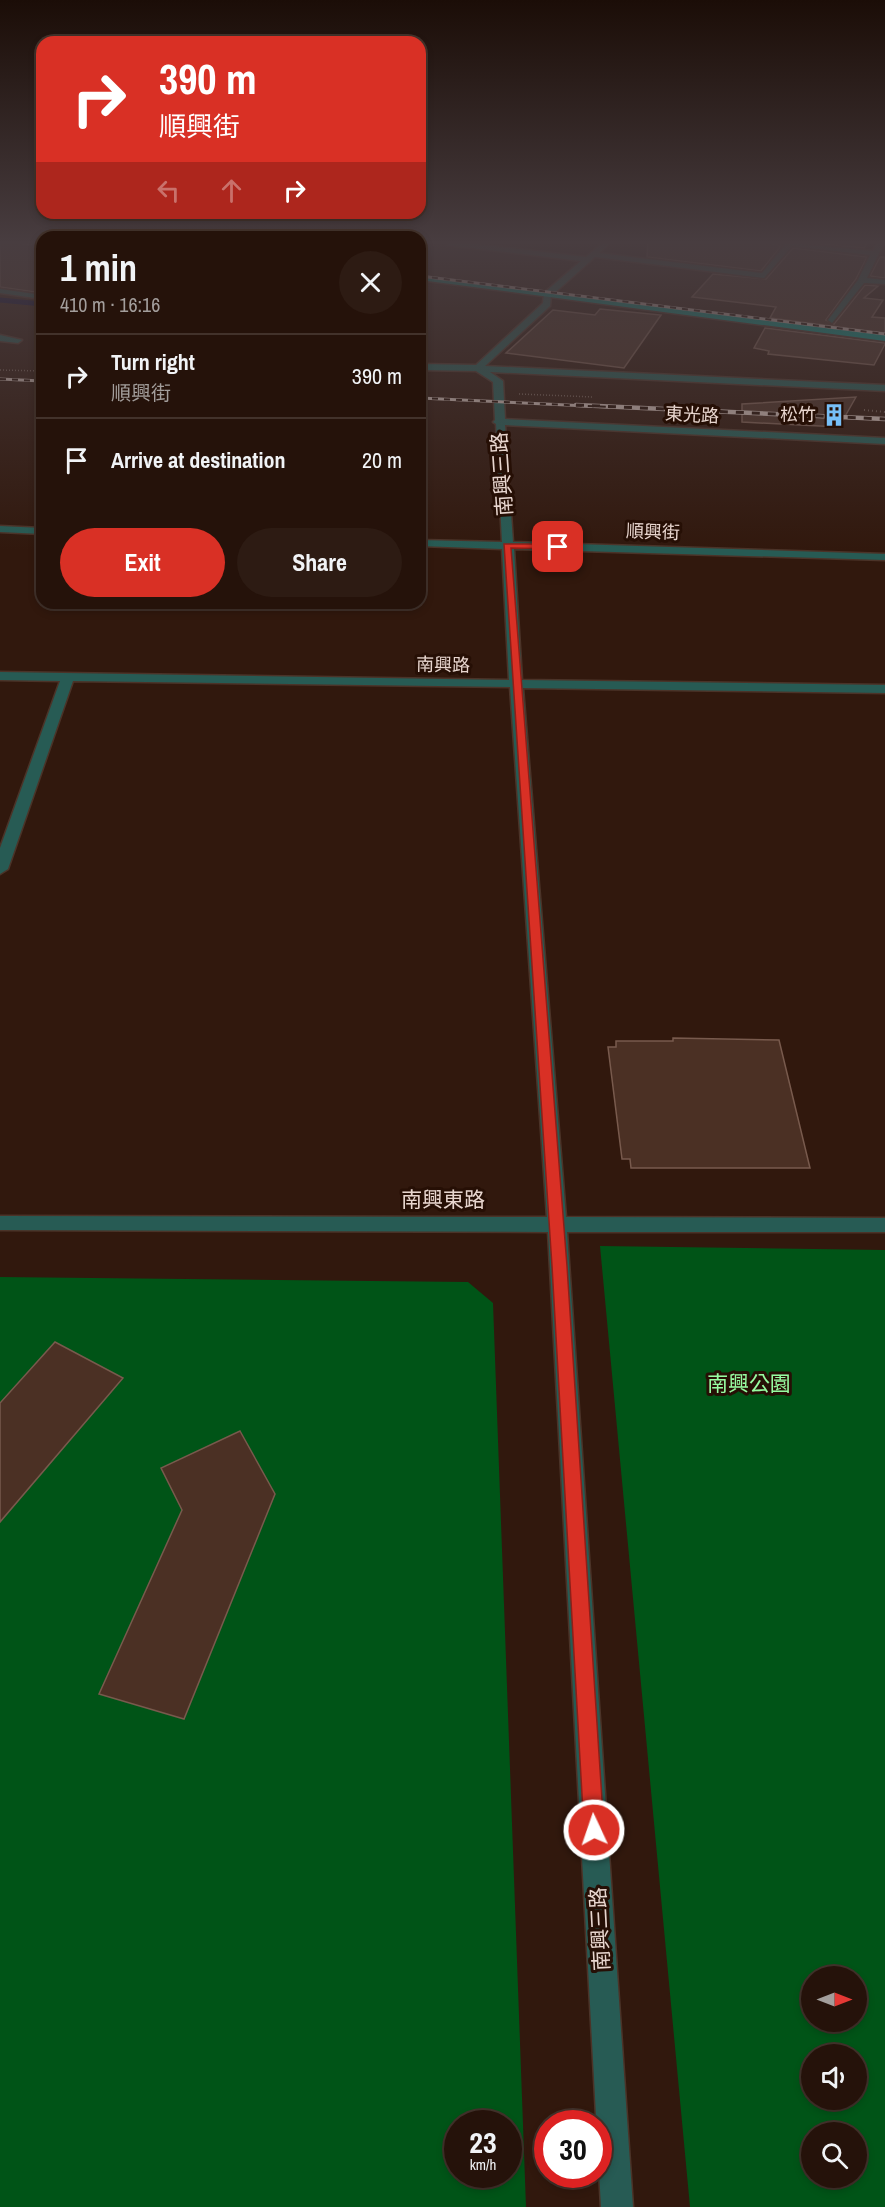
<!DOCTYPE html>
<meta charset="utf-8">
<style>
:root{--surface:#25120a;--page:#2d1b13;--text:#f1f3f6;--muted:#a39e9c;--line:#42322b;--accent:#d93025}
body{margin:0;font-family:"Archivo Narrow","Noto Sans TC",sans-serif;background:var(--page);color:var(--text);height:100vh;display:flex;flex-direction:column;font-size:22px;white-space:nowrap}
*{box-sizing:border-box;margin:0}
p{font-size:20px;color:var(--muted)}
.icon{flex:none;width:33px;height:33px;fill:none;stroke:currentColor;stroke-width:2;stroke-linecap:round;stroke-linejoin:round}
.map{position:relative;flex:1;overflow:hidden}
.side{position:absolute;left:36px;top:231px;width:390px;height:378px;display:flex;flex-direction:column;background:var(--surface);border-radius:18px;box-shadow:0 3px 9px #0003,0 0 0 2px var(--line)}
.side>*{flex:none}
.banner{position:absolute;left:36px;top:36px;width:390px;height:183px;border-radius:18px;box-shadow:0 3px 9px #0003,0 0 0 2px var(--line);background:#d93025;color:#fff;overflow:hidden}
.needle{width:39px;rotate:90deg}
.tools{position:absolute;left:801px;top:1966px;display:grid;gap:12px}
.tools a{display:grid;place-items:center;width:66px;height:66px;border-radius:50%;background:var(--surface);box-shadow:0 3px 9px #0003,0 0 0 2px var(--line);font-size:30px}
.speed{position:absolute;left:444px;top:2110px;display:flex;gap:12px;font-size:30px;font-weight:700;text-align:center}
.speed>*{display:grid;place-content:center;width:78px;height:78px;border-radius:50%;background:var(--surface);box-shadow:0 3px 9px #0003,0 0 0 2px var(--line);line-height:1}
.speed small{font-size:15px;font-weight:400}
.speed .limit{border:9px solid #d22;background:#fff;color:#111}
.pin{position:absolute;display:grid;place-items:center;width:51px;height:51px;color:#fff;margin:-26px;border-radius:12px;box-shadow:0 3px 9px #0006}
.me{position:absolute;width:66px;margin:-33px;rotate:357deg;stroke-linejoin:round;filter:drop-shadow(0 0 4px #0008)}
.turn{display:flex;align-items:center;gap:21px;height:126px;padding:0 24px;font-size:27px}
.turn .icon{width:78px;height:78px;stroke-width:2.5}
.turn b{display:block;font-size:42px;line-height:51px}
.lanes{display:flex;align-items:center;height:57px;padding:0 24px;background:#0003;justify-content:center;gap:30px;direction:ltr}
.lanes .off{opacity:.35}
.round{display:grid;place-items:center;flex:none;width:63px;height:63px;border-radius:32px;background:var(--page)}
.headline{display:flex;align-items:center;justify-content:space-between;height:102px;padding:0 24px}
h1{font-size:36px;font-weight:800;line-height:45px}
.primary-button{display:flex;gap:12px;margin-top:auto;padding:12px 24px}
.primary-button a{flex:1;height:69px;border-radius:36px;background:var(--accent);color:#fff;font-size:24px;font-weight:800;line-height:69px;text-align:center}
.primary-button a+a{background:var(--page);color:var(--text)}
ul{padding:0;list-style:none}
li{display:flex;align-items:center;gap:18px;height:84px;padding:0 24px;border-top:2px solid var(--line)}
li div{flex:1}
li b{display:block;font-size:22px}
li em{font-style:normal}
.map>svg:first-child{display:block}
.green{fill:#005417;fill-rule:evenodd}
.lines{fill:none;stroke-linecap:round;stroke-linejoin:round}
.stream{stroke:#000135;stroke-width:5}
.building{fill:#4b3024;stroke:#785a4d;stroke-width:1.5}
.minor-casing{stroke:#4b3328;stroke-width:3}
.major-casing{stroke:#4b3328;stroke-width:3}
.path-far1{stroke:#766056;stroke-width:1.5;stroke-dasharray:1 2;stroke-linecap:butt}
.path{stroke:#766056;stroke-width:2;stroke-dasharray:1 3;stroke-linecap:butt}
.minor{fill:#275b54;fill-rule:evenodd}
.major{fill:#009688;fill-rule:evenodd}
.rail-far1-casing{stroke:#c9b6ae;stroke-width:3}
.rail-casing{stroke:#c9b6ae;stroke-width:4.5}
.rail-far1{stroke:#260f05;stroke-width:2;stroke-dasharray:6;stroke-linecap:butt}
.rail{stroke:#260f05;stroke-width:3;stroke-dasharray:8;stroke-linecap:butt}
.route{fill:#d93025;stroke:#8d1f18;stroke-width:1.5}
.labels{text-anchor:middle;stroke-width:6;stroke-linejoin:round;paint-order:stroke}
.far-street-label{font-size:18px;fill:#e8d6cf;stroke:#260f05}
.far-poi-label{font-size:18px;fill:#e8d6cf;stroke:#260f05;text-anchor:end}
.street-label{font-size:21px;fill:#e8d6cf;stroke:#260f05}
.park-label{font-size:21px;fill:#97fca1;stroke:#260f05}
</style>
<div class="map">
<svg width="885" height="2207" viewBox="0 0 885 2207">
<rect width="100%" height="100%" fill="#31180d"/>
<g class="green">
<path d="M600,1246L885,1250V2207H690ZM812,1977H856V2022H812ZM812,2055H856V2100H812ZM812,2133H856V2178H812Z"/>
<path d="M0,1277L468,1282L493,1303L526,2207H0ZM458,2124H508V2175H458Z"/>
</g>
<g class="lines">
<polyline class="stream" points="0,300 42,304"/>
</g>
<g class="building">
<polygon points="0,241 42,246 42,293 0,287"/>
<polygon points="648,241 765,241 781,246 761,271 647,257"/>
<polygon points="786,241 869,241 864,248"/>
<polygon points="793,248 867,257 856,279 826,320 834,324 865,285 878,286 864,298 883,300 872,317 885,318 885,333 770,318 776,307 692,297 713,274 766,279"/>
<polygon points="880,257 885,257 885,278 870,276"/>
<polygon points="600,309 661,315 624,368 506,353 553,310 595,315"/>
<polygon points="765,328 885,343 885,344 874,365 768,354 769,351 754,348"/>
<polygon points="856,397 839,427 742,422 742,404"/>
<polygon points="673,1038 779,1040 810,1168 631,1168 630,1159 622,1159 608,1047 616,1047 616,1041 673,1041"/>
<polygon points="55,1342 123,1378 0,1522 0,1403"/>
<polygon points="240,1431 275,1494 184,1719 99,1694 182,1510 161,1468"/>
</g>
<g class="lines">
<g class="minor-casing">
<g id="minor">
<polygon points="450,241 586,257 605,241 612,241 599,253 762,273 785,245 767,241 873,251 878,241 885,241 867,278 885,280 885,284 864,283 832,323 828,320 858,280 870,255 792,246 764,278 595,257 551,296 550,306 485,366 885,385 885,391 490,372 503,381 505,419 885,438 885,444 505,425 513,542 885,554 885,560 514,549 522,680 885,685 885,693 523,688 566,1217 885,1218 885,1232 567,1232 633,2207 601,2207 548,1232 0,1230 0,1216 547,1217 510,687 73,681 8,869 0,874 0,848 60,681 0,680 0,672 509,680 502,549 420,546 420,540 502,542 496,424 493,422 495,420 493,382 476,371 420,370 420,364 476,365 543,303 544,293 581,261 447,245"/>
<polygon points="0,289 42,295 42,299 0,293"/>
<polygon points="0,335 22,340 18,343 0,341"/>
<polygon points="0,526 42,528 42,534 0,532"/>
</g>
</g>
<g class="major-casing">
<polygon id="major" points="420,276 885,335 885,341 420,280"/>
</g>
<g class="path-far1">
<polyline points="0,370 42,371"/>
<polyline points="519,394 593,397"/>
</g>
<polyline class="path" points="864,410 885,412"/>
<use href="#minor" class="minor"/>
<use href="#major" class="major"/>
<g class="rail-far1-casing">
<g id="rail-far1">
<polyline points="420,276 885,334"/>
<polyline points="0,379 42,381"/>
<polyline points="420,398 609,407"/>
</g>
</g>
<g class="rail-casing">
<polyline id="rail" points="576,405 885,419"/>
</g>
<use href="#rail-far1" class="rail-far1"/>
<use href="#rail" class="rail"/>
</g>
<linearGradient id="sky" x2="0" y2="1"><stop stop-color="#1b0d07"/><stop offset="0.44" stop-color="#483d40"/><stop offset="1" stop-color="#483d40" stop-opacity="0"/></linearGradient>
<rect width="885" height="550" fill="url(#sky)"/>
<polygon class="route" points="504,544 558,544 562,547 558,549 511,548 567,1266 604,1830 601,1838 594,1841 587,1838 584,1830 552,1266"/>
<defs>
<g id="building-bare" transform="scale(1.8)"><path d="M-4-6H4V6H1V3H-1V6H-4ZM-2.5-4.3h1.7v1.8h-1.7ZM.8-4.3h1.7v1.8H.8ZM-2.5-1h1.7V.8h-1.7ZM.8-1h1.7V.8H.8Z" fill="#77bff7" stroke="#260f05" stroke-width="2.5" paint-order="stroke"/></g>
</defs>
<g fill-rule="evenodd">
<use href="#building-bare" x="834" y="415"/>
</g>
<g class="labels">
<g class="far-street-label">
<text transform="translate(692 415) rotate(3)" y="6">東光路</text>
<text transform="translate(653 532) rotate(2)" y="6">順興街</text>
<text transform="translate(443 665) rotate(1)" y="6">南興路</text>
</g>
<g class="far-poi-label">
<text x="816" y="421">松竹</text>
</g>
<g class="street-label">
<text transform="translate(502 474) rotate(-94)" y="7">南興三路</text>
<text x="443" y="1207">南興東路</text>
<text transform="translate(600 1929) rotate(-93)" y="7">南興三路</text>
</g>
<g class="park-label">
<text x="749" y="1391">南興公園</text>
</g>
</g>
</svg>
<div class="tools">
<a><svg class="needle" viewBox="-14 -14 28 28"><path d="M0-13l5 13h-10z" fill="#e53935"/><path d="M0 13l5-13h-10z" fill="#a39e9c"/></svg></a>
<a><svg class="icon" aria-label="sound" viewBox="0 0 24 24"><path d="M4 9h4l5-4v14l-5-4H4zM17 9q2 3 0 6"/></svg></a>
<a><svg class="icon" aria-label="search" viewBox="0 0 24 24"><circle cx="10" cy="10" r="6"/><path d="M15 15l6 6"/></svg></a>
</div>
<div class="speed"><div>23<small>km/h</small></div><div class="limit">30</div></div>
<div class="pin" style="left:558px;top:547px;background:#d93025"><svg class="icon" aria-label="arrive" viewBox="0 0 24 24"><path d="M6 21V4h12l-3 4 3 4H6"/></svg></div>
<svg class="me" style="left:594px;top:1830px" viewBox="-20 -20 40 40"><circle r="17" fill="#d93025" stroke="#fff" stroke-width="3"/><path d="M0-11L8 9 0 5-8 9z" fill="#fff"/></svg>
<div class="banner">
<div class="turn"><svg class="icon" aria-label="right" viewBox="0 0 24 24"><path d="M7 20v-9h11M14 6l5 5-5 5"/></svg><div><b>390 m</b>順興街</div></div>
<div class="lanes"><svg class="icon off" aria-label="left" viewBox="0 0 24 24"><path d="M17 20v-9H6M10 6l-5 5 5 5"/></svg><svg class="icon off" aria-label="ahead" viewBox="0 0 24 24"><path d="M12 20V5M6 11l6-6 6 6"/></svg><svg class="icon" aria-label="right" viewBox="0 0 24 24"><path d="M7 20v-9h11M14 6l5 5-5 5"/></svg></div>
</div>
<section class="side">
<div class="headline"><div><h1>1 min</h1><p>410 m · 16:16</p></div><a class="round"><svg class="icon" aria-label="close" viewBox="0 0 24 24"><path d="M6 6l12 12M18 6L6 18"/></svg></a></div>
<ul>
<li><svg class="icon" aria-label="right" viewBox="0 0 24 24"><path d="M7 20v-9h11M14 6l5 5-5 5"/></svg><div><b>Turn right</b><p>順興街</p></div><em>390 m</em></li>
<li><svg class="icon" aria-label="arrive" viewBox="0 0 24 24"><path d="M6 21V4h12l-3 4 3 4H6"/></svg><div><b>Arrive at destination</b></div><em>20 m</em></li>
</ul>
<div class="primary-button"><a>Exit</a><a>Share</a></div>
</section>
</div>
